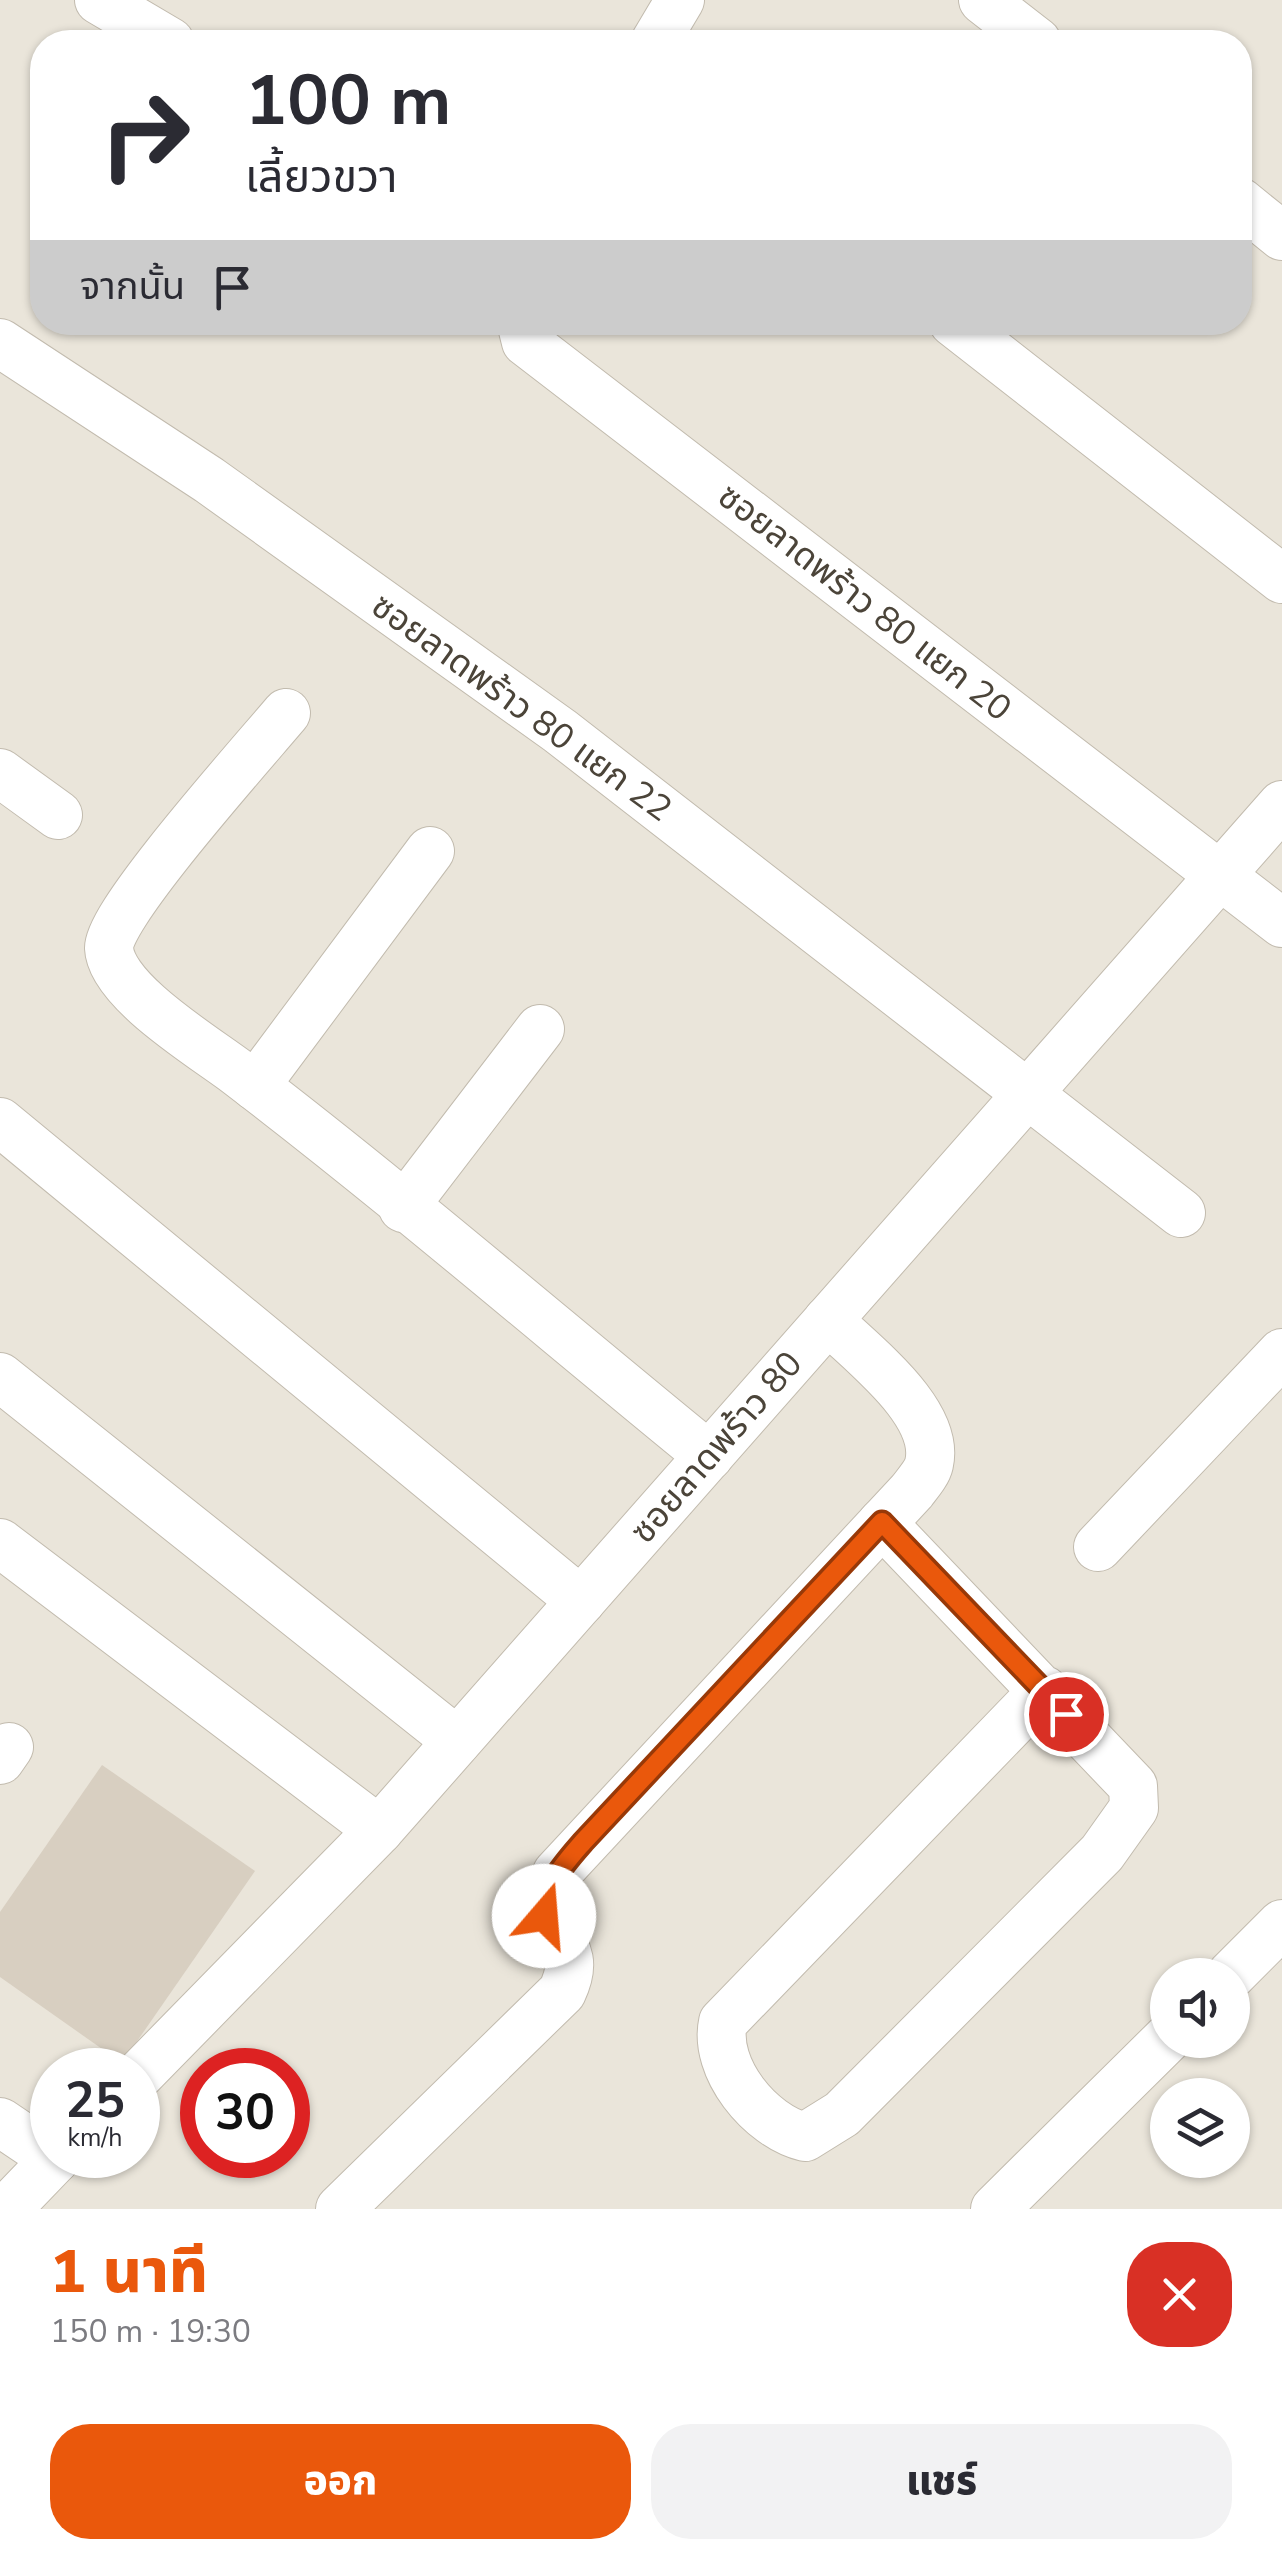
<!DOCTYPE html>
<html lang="th">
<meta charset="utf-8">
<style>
:root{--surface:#fff;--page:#f2f2f3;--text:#2b2b33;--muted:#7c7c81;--accent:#ea580c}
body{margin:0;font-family:"Nunito Sans","Noto Sans Thai",sans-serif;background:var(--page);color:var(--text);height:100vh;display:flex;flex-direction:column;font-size:38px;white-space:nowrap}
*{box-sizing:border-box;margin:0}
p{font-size:32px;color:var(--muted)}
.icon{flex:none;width:55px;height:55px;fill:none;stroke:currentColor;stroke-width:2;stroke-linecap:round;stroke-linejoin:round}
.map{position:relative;height:2209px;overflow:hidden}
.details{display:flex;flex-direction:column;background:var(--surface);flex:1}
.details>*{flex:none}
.banner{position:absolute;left:30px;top:30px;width:1222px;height:305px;border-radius:40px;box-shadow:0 2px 8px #0004;background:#fff;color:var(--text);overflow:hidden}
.buttons{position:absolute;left:1150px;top:1958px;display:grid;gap:20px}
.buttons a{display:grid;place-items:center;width:100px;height:100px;border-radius:50%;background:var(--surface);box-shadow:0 2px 8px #0004;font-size:50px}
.speed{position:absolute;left:30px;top:2048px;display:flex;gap:20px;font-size:50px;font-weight:700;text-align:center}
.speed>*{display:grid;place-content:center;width:130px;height:130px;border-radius:50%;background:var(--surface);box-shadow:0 2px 8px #0004;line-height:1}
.speed small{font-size:25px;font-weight:400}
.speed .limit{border:15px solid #d22;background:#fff;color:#111}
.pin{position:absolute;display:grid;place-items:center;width:85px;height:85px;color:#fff;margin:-42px;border:5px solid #fff;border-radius:50%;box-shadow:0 2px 10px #0007}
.me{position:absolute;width:110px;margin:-55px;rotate:18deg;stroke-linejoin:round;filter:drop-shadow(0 0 8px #0008)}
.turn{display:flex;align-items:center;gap:35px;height:210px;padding:0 50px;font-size:45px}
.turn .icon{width:130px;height:130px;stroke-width:2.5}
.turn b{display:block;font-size:70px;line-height:85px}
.then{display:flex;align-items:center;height:95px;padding:0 50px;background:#0003;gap:20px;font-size:38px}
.round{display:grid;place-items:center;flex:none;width:105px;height:105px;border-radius:40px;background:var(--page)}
.head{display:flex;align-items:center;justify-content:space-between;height:170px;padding:0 50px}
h1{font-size:60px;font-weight:800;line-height:75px;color:var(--accent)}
.action{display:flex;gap:20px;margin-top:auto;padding:20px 50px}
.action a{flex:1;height:115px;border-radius:40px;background:var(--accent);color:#fff;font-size:40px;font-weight:800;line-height:115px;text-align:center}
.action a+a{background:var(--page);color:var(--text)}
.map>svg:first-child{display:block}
.residential{fill:#eae5da;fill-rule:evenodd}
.building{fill:#d8cfc1}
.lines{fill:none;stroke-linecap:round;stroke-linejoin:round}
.minor-casing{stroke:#c2bbae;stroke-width:50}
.minor{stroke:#fff;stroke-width:48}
.route-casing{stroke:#983908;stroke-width:25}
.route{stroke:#ea580c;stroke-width:18}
.labels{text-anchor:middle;stroke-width:8;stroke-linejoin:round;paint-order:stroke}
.street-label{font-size:35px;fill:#4b4439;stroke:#fff}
</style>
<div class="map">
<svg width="1282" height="2209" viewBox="0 0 1282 2209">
<rect width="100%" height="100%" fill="#f6f3ec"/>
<path class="residential" d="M0,0H1282V2209H0ZM42,42H1240V322H42ZM1168,1975H1232V2040H1168ZM52,2070H138V2155H52ZM202,2070H288V2155H202ZM1168,2095H1232V2160H1168Z"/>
<polygon class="building" points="102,1765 255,1871 122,2063 0,1977 0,1912"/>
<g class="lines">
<g class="minor-casing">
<g id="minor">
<polyline points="99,0 170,42"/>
<polyline points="983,0 1037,42"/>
<polyline points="655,42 680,0"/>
<polyline points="1240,202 1282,236"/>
<polyline points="521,322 526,342 1282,923"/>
<polyline points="953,322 1282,579"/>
<polyline points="0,343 209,480 560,731 1181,1213"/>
<path d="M286,713C256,749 107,915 109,948C111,991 204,1047 237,1072C398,1195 552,1328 709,1456"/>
<polyline points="0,773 58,815"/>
<polyline points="255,1086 430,851"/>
<polyline points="0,1122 581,1601"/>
<polyline points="403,1208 540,1029"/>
<polyline points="0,1377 457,1741"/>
<path d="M882,1523L1133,1786L1134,1808L1102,1853L842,2114L805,2137C760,2126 713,2068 723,2022L1044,1690"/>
<polyline points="0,1543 379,1830"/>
<polyline points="1098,1547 1282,1353"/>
<polyline points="0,1760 9,1747"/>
<polyline points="1231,1975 1282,1924"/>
<polyline points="138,2076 379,1830 1282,805"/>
<polyline points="0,2122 55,2159"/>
<polyline points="7,2209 59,2155"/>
<path d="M340,2209L562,1992C591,1931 521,1943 557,1873L912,1491C918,1483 927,1473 929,1464C941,1412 862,1354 828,1320"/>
<polyline points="995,2209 1168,2038"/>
</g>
</g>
<use href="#minor" class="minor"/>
</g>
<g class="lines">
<g class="route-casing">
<path id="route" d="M544,1916C545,1884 563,1865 583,1842L882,1522L1066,1714"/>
</g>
<use href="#route" class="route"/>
</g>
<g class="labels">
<g class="street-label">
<text transform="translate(865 602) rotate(38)" y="12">ซอยลาดพร้าว 80 แยก 20</text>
<text transform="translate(522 707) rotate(36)" y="12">ซอยลาดพร้าว 80 แยก 22</text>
<text transform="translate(716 1447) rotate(-49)" y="12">ซอยลาดพร้าว 80</text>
</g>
</g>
</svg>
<div class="buttons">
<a><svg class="icon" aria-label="sound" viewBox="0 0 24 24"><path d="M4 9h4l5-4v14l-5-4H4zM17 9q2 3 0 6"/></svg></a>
<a><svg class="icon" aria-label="layers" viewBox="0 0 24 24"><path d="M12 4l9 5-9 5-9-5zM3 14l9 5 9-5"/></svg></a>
</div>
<div class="speed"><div>25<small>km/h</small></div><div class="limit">30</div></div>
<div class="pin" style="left:1066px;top:1714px;background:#d93025"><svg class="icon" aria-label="arrive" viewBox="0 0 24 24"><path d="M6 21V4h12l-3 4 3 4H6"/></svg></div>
<svg class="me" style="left:544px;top:1916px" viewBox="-20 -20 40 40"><circle r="19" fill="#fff"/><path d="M0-13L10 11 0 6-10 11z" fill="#ea580c"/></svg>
<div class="banner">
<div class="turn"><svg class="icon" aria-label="right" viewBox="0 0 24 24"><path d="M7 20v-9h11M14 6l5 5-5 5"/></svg><div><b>100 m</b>เลี้ยวขวา</div></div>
<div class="then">จากนั้น<svg class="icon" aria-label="arrive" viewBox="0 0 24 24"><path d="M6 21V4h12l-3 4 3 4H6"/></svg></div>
</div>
</div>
<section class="details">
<div class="head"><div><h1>1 นาที</h1><p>150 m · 19:30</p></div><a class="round" style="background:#d93025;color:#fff"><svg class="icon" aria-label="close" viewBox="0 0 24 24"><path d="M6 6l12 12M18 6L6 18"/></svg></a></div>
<div class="action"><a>ออก</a><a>แชร์</a></div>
</section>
